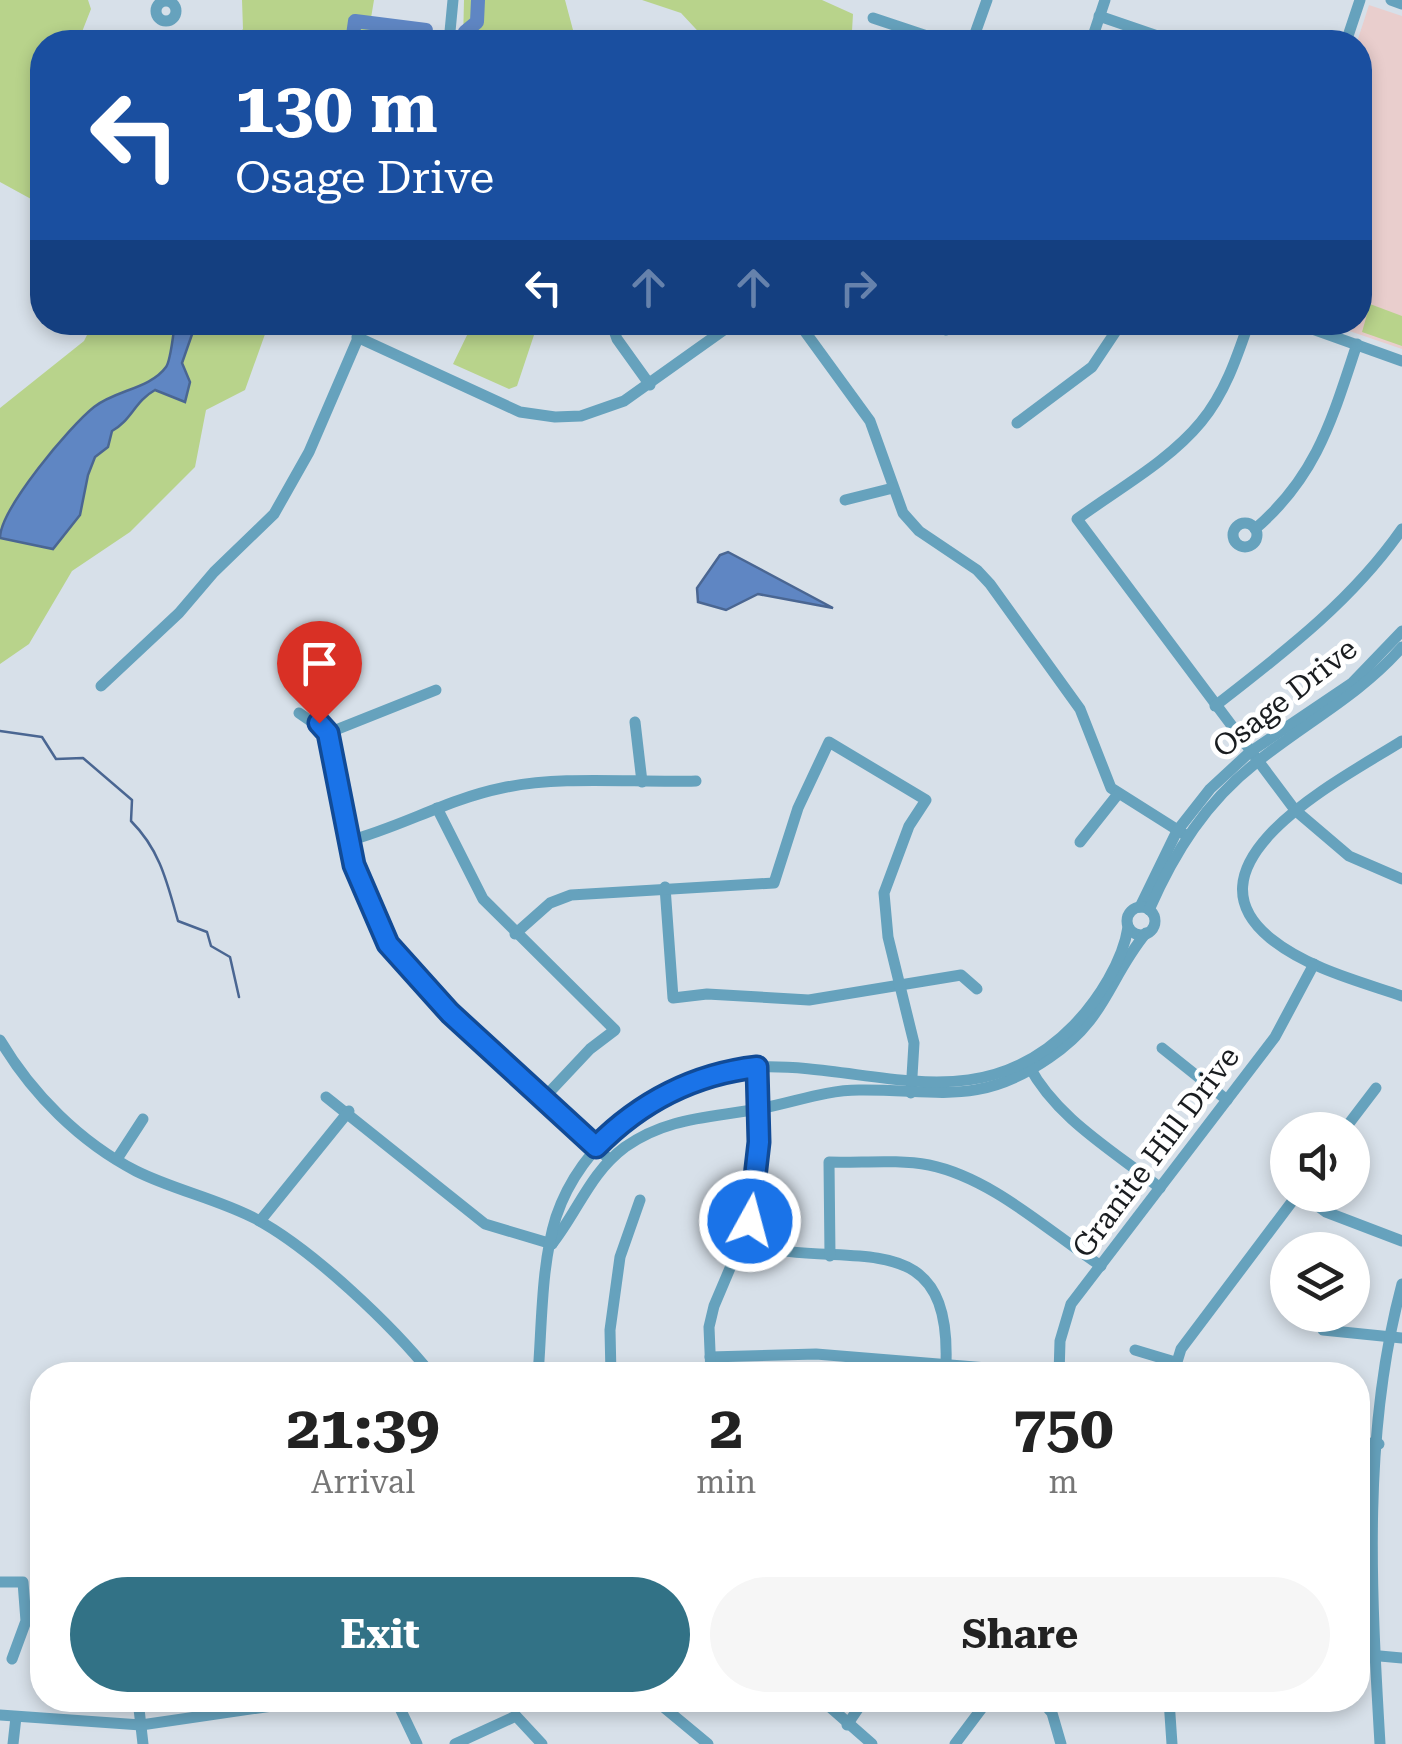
<!DOCTYPE html>
<style>
:root{--surface:#fff;--page:#f6f6f6;--text:#222;--muted:#767676;--accent:#327286}
body{margin:0;font-family:"Roboto Serif",serif;background:var(--page);color:var(--text);height:100vh;display:flex;flex-direction:column;font-size:38px;white-space:nowrap}
*{box-sizing:border-box;margin:0}
p{font-size:32px;color:var(--muted)}
.icon{flex:none;width:55px;height:55px;fill:none;stroke:currentColor;stroke-width:2;stroke-linecap:round;stroke-linejoin:round}
.map{position:relative;flex:1;overflow:hidden}
.panel{position:absolute;left:30px;top:1362px;width:1340px;height:350px;display:flex;flex-direction:column;background:var(--surface);border-radius:40px;box-shadow:0 5px 15px #0003}
.panel>*{flex:none}
.top-card{position:absolute;left:30px;top:30px;width:1342px;height:305px;border-radius:40px;box-shadow:0 5px 15px #0003;background:#1a4fa0;color:#fff;overflow:hidden}
.fabs{position:absolute;left:1270px;top:1112px;display:grid;gap:20px}
.fabs a{display:grid;place-items:center;width:100px;height:100px;border-radius:50%;background:var(--surface);box-shadow:0 5px 15px #0003;font-size:50px}
.pin{position:absolute;display:grid;place-items:center;width:85px;height:85px;color:#fff;margin:-102px -42px;border-radius:50% 50% 50% 0;rotate:-45deg;box-shadow:0 0 10px #0007}
.pin .icon{rotate:45deg}
.me{position:absolute;width:110px;margin:-55px;rotate:7deg;stroke-linejoin:round;filter:drop-shadow(0 0 8px #0008)}
.turn{display:flex;align-items:center;gap:35px;height:210px;padding:0 40px;font-size:45px}
.turn .icon{width:130px;height:130px;stroke-width:2.5}
.turn b{display:block;font-size:70px;line-height:85px}
.lanes{display:flex;align-items:center;height:95px;padding:0 40px;background:#0003;justify-content:center;gap:50px;direction:ltr}
.lanes .off{opacity:.35}
.eta{display:flex;justify-content:space-evenly;align-items:center;height:170px;text-align:center}
.eta b{font-size:60px;font-weight:700;line-height:70px}
.cta{display:flex;gap:20px;margin-top:auto;padding:20px 40px}
.cta a{flex:1;height:115px;border-radius:60px;background:var(--accent);color:#fff;font-size:40px;font-weight:700;line-height:115px;text-align:center}
.cta a+a{background:var(--page);color:var(--text)}
.map>svg:first-child{display:block}
.education{fill:#e9cecd}
.green{fill:#b8d38b}
.water{fill:#5f86c3;stroke:#4a6692;stroke-width:2.5}
.lines{fill:none;stroke-linecap:round;stroke-linejoin:round}
.stream{stroke:#4a6692;stroke-width:2.5}
.river{stroke:#5f86c3;stroke-width:14}
.minor{stroke:#66a2bd;stroke-width:11}
.route-casing{stroke:#114b97;stroke-width:25}
.route{stroke:#1a73e8;stroke-width:18}
.labels{text-anchor:middle;stroke-width:10;stroke-linejoin:round;paint-order:stroke}
.street-label{font-size:30px;fill:#1a1d20;stroke:#fff}
</style>
<div class="map">
<svg width="1402" height="1744" viewBox="0 0 1402 1744">
<rect width="100%" height="100%" fill="#d7e0e9"/>
<polygon class="education" points="1369,5 1402,16 1402,349 1326,323 1360,322 1357,42"/>
<g class="green">
<polygon points="0,0 88,0 91,9 78,42 42,42 42,205 0,182"/>
<polygon points="242,0 374,0 367,42 232,42 243,29"/>
<polygon points="464,0 565,0 573,30 563,42 463,42"/>
<polygon points="642,0 822,0 853,14 852,31 820,33 817,38 788,34 787,42 708,42 681,13"/>
<polygon points="1370,304 1402,316 1402,346 1362,332"/>
<polygon points="93,323 269,323 245,390 206,410 195,467 130,532 72,571 29,644 0,664 0,408 84,341"/>
<polygon points="460,323 538,323 517,386 509,389 453,364 470,329"/>
</g>
<g class="water">
<path d="M175,323H196L182,363L190,382L185,402L155,390C135,401 131,421 112,431L108,447L95,457L88,475L80,515L53,549L0,538C0,509 70,426 94,407C115,390 150,389 166,367C171,360 173,334 175,323Z"/>
<polygon points="728,552 833,608 758,594 726,610 698,602 697,588 720,555"/>
</g>
<g class="lines">
<path class="stream" d="M0,731L42,737L56,759L83,758L132,800L131,821C160,850 167,882 178,921L207,932L211,946L230,957L239,997"/>
<g class="river">
<polyline points="465,32 477,22 478,0"/>
<polyline points="352,42 355,21 426,30"/>
</g>
<g class="minor">
<polyline points="1391,0 1402,4"/>
<circle cx="166" cy="11" r="10"/>
<polyline points="1099,16 1175,42"/>
<polyline points="873,18 945,42"/>
<polyline points="449,42 453,0"/>
<polyline points="972,42 987,0"/>
<polyline points="1091,42 1105,0"/>
<polyline points="1346,42 1360,0"/>
<polyline points="611,322 617,339 650,385"/>
<polyline points="798,322 870,421 903,513 919,531 977,570 990,584 1080,709 1111,788 1187,836"/>
<path d="M1249,322C1237,357 1225,393 1201,422C1169,461 1118,489 1077,519L1295,810L1349,856L1402,879"/>
<polyline points="1293,322 1402,361"/>
<polyline points="946,330 957,322"/>
<polyline points="357,337 520,412 555,417 581,416 624,401 735,322"/>
<polyline points="1017,423 1092,367 1122,322"/>
<polyline points="845,500 893,488"/>
<circle cx="1245" cy="535" r="12"/>
<path d="M1255,529C1317,476 1332,419 1357,344"/>
<polyline points="101,686 179,613 214,572 274,514 309,452 365,322"/>
<path d="M1215,706C1283,653 1352,601 1402,529"/>
<path d="M299,713L328,733C341,804 349,884 390,946C441,1022 543,1096 610,1160"/>
<polyline points="635,722 642,782"/>
<polyline points="328,733 436,690"/>
<path d="M1402,741C1349,775 1176,861 1270,938C1307,968 1358,981 1402,996"/>
<polyline points="437,808 483,899 615,1030 590,1049 542,1100"/>
<path d="M348,841C401,827 448,799 502,788C563,775 634,783 696,781"/>
<polyline points="1080,842 1118,794"/>
<polyline points="665,887 673,998 707,994 809,1000 961,975 977,989"/>
<polyline points="1140,907 1177,831 1210,789 1250,752 1352,683 1402,631"/>
<circle cx="1141" cy="921" r="14"/>
<path d="M1149,910C1175,851 1206,802 1257,762C1305,723 1360,695 1402,647"/>
<polyline points="515,934 550,903 571,895 774,883 798,808 829,742 926,800 909,826 884,893 888,937 914,1043 911,1093"/>
<path d="M0,1040C32,1094 80,1142 136,1171C174,1190 218,1199 256,1219C312,1249 392,1325 432,1375"/>
<polyline points="1162,1048 1227,1100"/>
<path d="M1029,1066C1057,1119 1114,1151 1160,1188"/>
<polyline points="326,1097 485,1224 552,1244"/>
<polyline points="1344,1130 1376,1088"/>
<polyline points="117,1159 143,1119"/>
<polyline points="1303,1195 1326,1212 1402,1241"/>
<polyline points="260,1221 349,1111"/>
<path d="M743,1241C837,1276 951,1213 946,1363"/>
<path d="M552,1244C578,1211 590,1173 625,1147C669,1116 713,1118 763,1108C795,1102 826,1090 859,1090C937,1089 978,1107 1049,1058C1107,1019 1108,979 1146,933"/>
<path d="M830,1256L829,1162C861,1163 897,1159 929,1165C992,1178 1048,1231 1101,1266"/>
<polyline points="1323,1330 1402,1338"/>
<polyline points="1135,1350 1175,1362"/>
<polyline points="710,1357 816,1354 1059,1374"/>
<path d="M538,1375C542,1325 541,1265 556,1217C569,1178 594,1146 626,1120C663,1091 710,1069 758,1067C872,1063 978,1124 1074,1025C1098,1000 1123,961 1128,927"/>
<polyline points="611,1375 610,1330 620,1257 640,1200"/>
<polyline points="711,1375 709,1327 714,1306 750,1221 759,1142 757,1067"/>
<polyline points="1059,1375 1060,1341 1071,1304 1275,1037 1314,964"/>
<polyline points="1173,1375 1181,1349 1297,1195"/>
<polyline points="1358,1442 1379,1444"/>
<polyline points="0,1582 23,1582 26,1621 12,1659"/>
<polyline points="1358,1654 1402,1658"/>
<polyline points="138,1700 143,1744"/>
<polyline points="396,1700 417,1744"/>
<polyline points="655,1700 708,1744"/>
<polyline points="822,1700 872,1744"/>
<polyline points="1041,1700 1052,1713 1061,1744"/>
<polyline points="1169,1700 1172,1744"/>
<polyline points="0,1715 141,1725 313,1700"/>
<polyline points="847,1725 864,1700"/>
<polyline points="13,1744 16,1717"/>
<polyline points="455,1744 516,1716 542,1744"/>
<polyline points="955,1744 988,1700"/>
<path d="M1380,1744C1371,1591 1362,1433 1402,1284"/>
</g>
</g>
<g class="lines">
<g class="route-casing">
<path id="route" d="M319,723L328,733L354,865L388,944L450,1013L596,1147C640,1102 695,1074 757,1067L759,1142L750,1221"/>
</g>
<use href="#route" class="route"/>
</g>
<g class="labels">
<g class="street-label">
<text transform="translate(1285 698) rotate(-38)" y="10">Osage Drive</text>
<text transform="translate(1156 1152) rotate(-53)" y="10">Granite Hill Drive</text>
</g>
</g>
</svg>
<div class="fabs">
<a><svg class="icon" aria-label="sound" viewBox="0 0 24 24"><path d="M4 9h4l5-4v14l-5-4H4zM17 9q2 3 0 6"/></svg></a>
<a><svg class="icon" aria-label="layers" viewBox="0 0 24 24"><path d="M12 4l9 5-9 5-9-5zM3 14l9 5 9-5"/></svg></a>
</div>
<div class="pin" style="left:319px;top:723px;background:#d93025"><svg class="icon" aria-label="arrive" viewBox="0 0 24 24"><path d="M6 21V4h12l-3 4 3 4H6"/></svg></div>
<svg class="me" style="left:750px;top:1221px" viewBox="-20 -20 40 40"><circle r="17" fill="#1a73e8" stroke="#fff" stroke-width="3"/><path d="M0-11L8 9 0 5-8 9z" fill="#fff"/></svg>
<div class="top-card">
<div class="turn"><svg class="icon" aria-label="left" viewBox="0 0 24 24"><path d="M17 20v-9H6M10 6l-5 5 5 5"/></svg><div><b>130 m</b>Osage Drive</div></div>
<div class="lanes"><svg class="icon" aria-label="left" viewBox="0 0 24 24"><path d="M17 20v-9H6M10 6l-5 5 5 5"/></svg><svg class="icon off" aria-label="ahead" viewBox="0 0 24 24"><path d="M12 20V5M6 11l6-6 6 6"/></svg><svg class="icon off" aria-label="ahead" viewBox="0 0 24 24"><path d="M12 20V5M6 11l6-6 6 6"/></svg><svg class="icon off" aria-label="right" viewBox="0 0 24 24"><path d="M7 20v-9h11M14 6l5 5-5 5"/></svg></div>
</div>
<section class="panel">
<div class="eta">
<div><b>21:39</b><p>Arrival</p></div>
<div><b>2</b><p>min</p></div>
<div><b>750</b><p>m</p></div>
</div>
<div class="cta"><a>Exit</a><a>Share</a></div>
</section>
</div>
